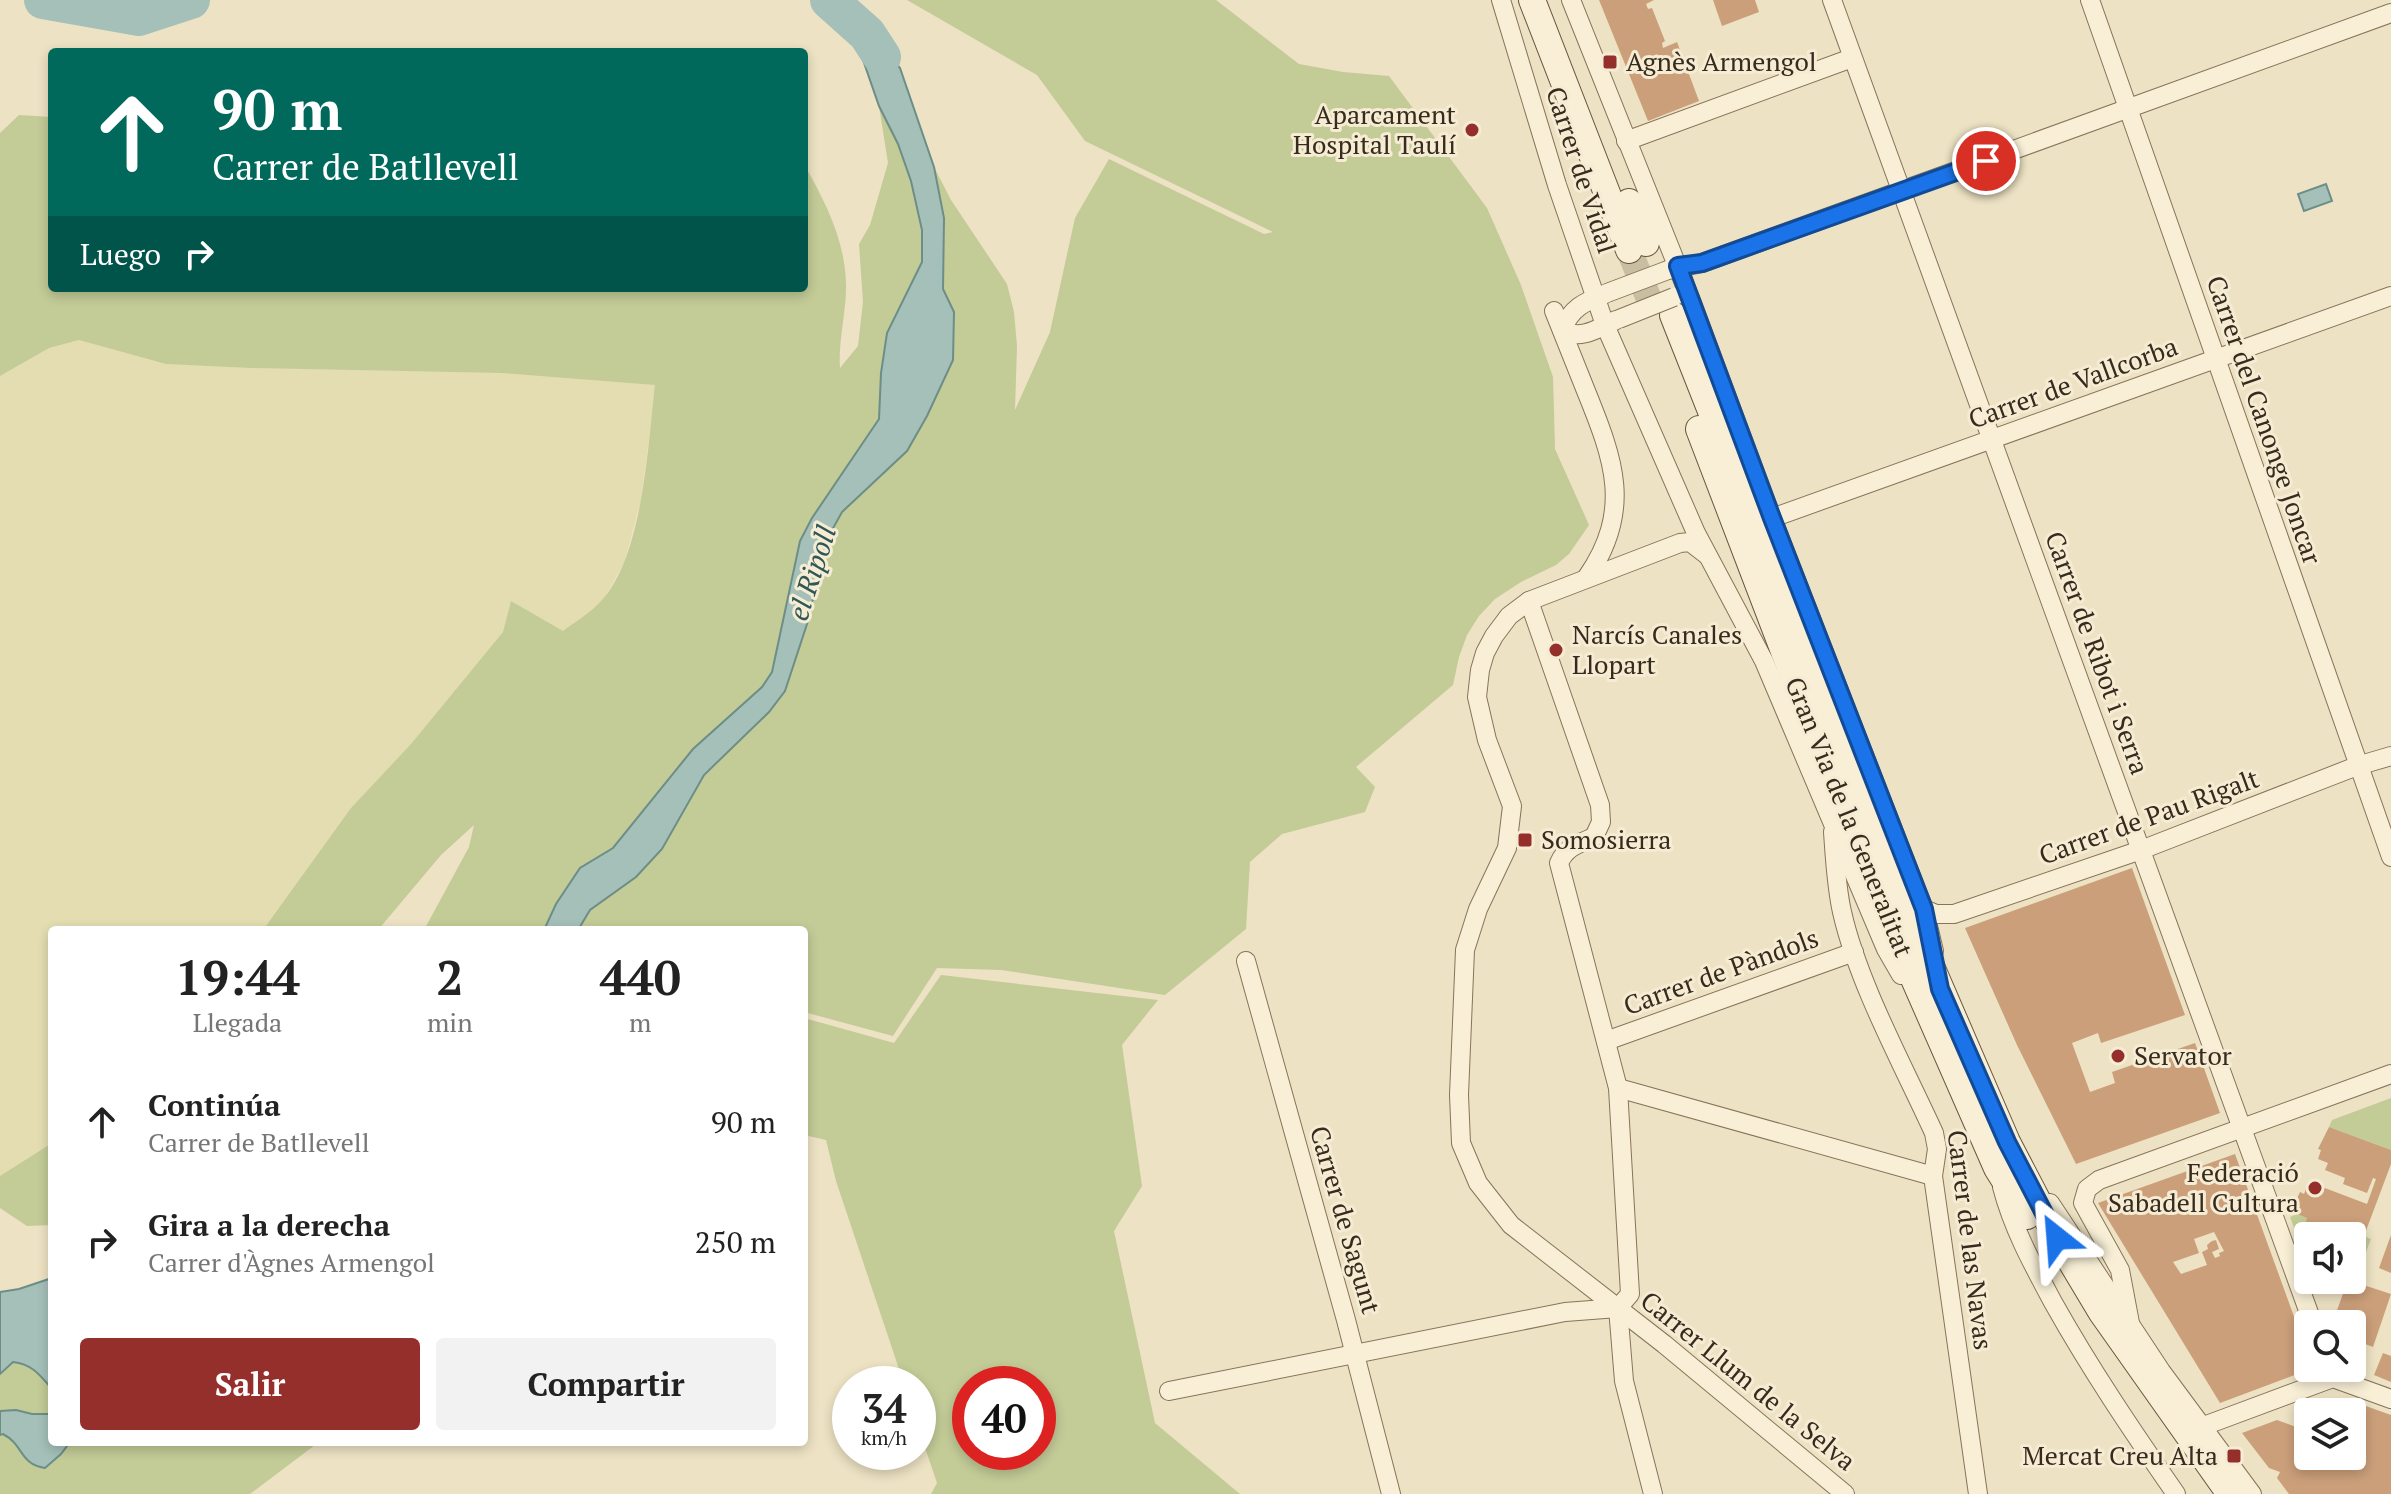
<!DOCTYPE html>
<html lang="es">
<meta charset="utf-8">
<style>
:root{--surface:#fff;--page:#f2f2f2;--text:#222;--muted:#767676;--accent:#952f2c}
body{margin:0;font-family:"PT Serif",serif;background:var(--page);color:var(--text);height:100vh;display:flex;flex-direction:column;font-size:30px;white-space:nowrap}
*{box-sizing:border-box;margin:0}
p{font-size:26px;color:var(--muted)}
.icon{flex:none;width:44px;height:44px;fill:none;stroke:currentColor;stroke-width:2;stroke-linecap:round;stroke-linejoin:round}
.map{position:relative;flex:1;overflow:hidden}
.panel{position:absolute;left:48px;top:926px;width:760px;height:520px;display:flex;flex-direction:column;background:var(--surface);border-radius:8px;box-shadow:0 4px 12px #0003}
.panel>*{flex:none}
.guide{position:absolute;left:48px;top:48px;width:760px;height:244px;border-radius:8px;box-shadow:0 4px 12px #0003;background:#00695c;color:#fff;overflow:hidden}
.fabs{position:absolute;left:2294px;top:1222px;display:grid;gap:16px}
.fabs a{display:grid;place-items:center;width:72px;height:72px;border-radius:8px;background:var(--surface);box-shadow:0 4px 12px #0003;font-size:40px}
.speed{position:absolute;left:832px;top:1366px;display:flex;gap:16px;font-size:40px;font-weight:700;text-align:center}
.speed>*{display:grid;place-content:center;width:104px;height:104px;border-radius:50%;background:var(--surface);box-shadow:0 4px 12px #0003;line-height:1}
.speed small{font-size:20px;font-weight:400}
.speed .limit{border:12px solid #d22;background:#fff;color:#111}
.pin{position:absolute;display:grid;place-items:center;width:68px;height:68px;color:#fff;margin:-34px;border:4px solid #fff;border-radius:50%;box-shadow:0 2px 8px #0007}
.me{position:absolute;width:88px;margin:-44px;rotate:332deg;stroke-linejoin:round;filter:drop-shadow(0 0 6px #0008)}
.turn{display:flex;align-items:center;gap:28px;height:168px;padding:0 32px;font-size:36px}
.turn .icon{width:104px;height:104px;stroke-width:2.5}
.turn b{display:block;font-size:56px;line-height:68px}
.then{display:flex;align-items:center;height:76px;padding:0 32px;background:#0003;gap:16px;font-size:30px}
.eta{display:flex;justify-content:space-evenly;align-items:center;height:136px;text-align:center}
.eta b{font-size:48px;font-weight:800;line-height:56px}
.action{display:flex;gap:16px;margin-top:auto;padding:16px 32px}
.action a{flex:1;height:92px;border-radius:8px;background:var(--accent);color:#fff;font-size:32px;font-weight:800;line-height:92px;text-align:center}
.action a+a{background:var(--page);color:var(--text)}
ul{padding:0;list-style:none}
li{display:flex;align-items:center;gap:24px;height:120px;padding:0 32px}
li div{flex:1}
li b{display:block;font-size:30px}
li em{font-style:normal}
.map>svg:first-child{display:block}
.farmland{fill:#e3ddb1}
.green{fill:#c3cb97;fill-rule:evenodd}
.water{fill:#a5c0b9;stroke:#6c8e87;stroke-width:2}
.lines{fill:none;stroke-linecap:round;stroke-linejoin:round}
.river{stroke:#a5c0b9;stroke-width:38}
.building{fill:#cb9f7a;fill-rule:evenodd}
.secondary-tunnel{stroke:#c9bda2;stroke-width:26;stroke-dasharray:26 13;stroke-linecap:butt}
.street-casing{stroke:#87745a;stroke-width:20}
.secondary-casing{stroke:#69553e;stroke-width:28}
.street{stroke:#f8efd6;stroke-width:18}
.secondary{stroke:#f8efd6;stroke-width:26}
.street-bridge-casing{stroke:#87745a;stroke-width:20;stroke-linecap:butt}
.street-bridge{stroke:#f8efd6;stroke-width:18}
.route-casing{stroke:#114b97;stroke-width:20}
.route{stroke:#1a73e8;stroke-width:14}
.poi-dot{fill:#952f2c;stroke:#f5ecd3;stroke-width:3}
.labels{text-anchor:middle;stroke-width:6;stroke-linejoin:round;paint-order:stroke}
.poi-label{font-size:26px;fill:#372b1e;stroke:#f5ecd3;text-anchor:start}
.street-label{font-size:26px;fill:#372b1e;stroke:#f5ecd3}
.water-label{font-size:28px;font-style:italic;fill:#2e5756;stroke:#f5ecd3}
</style>
<div class="map">
<svg width="2391" height="1494" viewBox="0 0 2391 1494">
<rect width="100%" height="100%" fill="#ede2c3"/>
<polygon class="farmland" points="79,340 166,364 250,368 502,373 656,385 641,499 624,563 603,600 563,632 511,602 503,632 411,744 351,808 263,930 52,930 52,1143 0,1176 0,376 49,348"/>
<g class="green">
<path d="M907,0H1216L1299,64L1343,72L1389,76L1487,208L1521,285L1553,377L1555,449L1589,525L1569,554L1556,565L1521,582L1495,599L1479,616L1467,635L1459,657L1453,685L1356,767L1375,787L1365,812L1282,834L1250,862L1246,929L1165,995L1001,970L937,968L893,1036L804,1012V930H424L469,847L474,825L441,855L378,930H263L351,808L411,744L503,632L511,601L563,631C575,622 591,612 602,600C643,555 648,445 655,385L502,373L250,368L166,364L79,340L49,348L0,376V133L19,115L52,117V288H804V164C826,203 846,242 846,287C846,314 838,342 840,368L858,346L863,302L859,244L870,225L888,163L879,106L934,167L951,200L1007,284L1014,312L1017,346L1015,410L1050,332L1075,218L1109,159L1264,234L1273,232L1085,141L1037,75Z"/>
<path d="M941,975L1158,1000L1122,1045L1142,1186L1114,1231L1155,1423L1240,1494H931L937,1483L918,1427V1384H904L836,1181L826,1140L804,1135V1018L894,1043ZM970,1384H1038V1452H970Z"/>
<polygon points="2391,1098 2391,1150 2329,1127 2332,1120"/>
<polygon points="52,1143 52,1225 27,1226 0,1208 0,1176"/>
<polygon points="2297,1214 2307,1218 2305,1224 2323,1231 2322,1236 2308,1236 2308,1265 2290,1217"/>
<polygon points="2356,1233 2371,1239 2358,1273 2352,1270 2352,1244"/>
<polygon points="0,1347 52,1373 52,1442 319,1442 250,1494 0,1494"/>
</g>
<g class="water">
<polygon points="842,12 874,36 900,68 934,167 944,218 943,289 954,312 953,360 927,416 907,451 842,512 827,539 807,624 785,691 769,712 704,775 662,849 636,877 590,910 578,930 544,930 556,904 580,868 613,848 693,749 762,687 772,672 800,541 812,518 879,419 881,373 887,333 922,262 922,230 911,181 898,144 879,106 854,34"/>
<polygon points="2326,184 2332,201 2304,211 2298,194"/>
<path d="M52,1278V1389C40,1375 32,1364 13,1362L0,1374V1292L19,1289Z"/>
<path d="M16,1410L32,1414H52V1442H70L61,1454L45,1468C19,1464 24,1445 3,1434L0,1435V1411Z"/>
</g>
<g class="lines">
<g class="river">
<polyline points="43,0 139,17 191,0"/>
<polyline points="829,0 867,34 882,57"/>
</g>
</g>
<g class="building">
<polygon points="1599,0 1654,0 1646,4 1648,9 1652,8 1665,41 1662,43 1663,48 1677,42 1699,101 1648,121"/>
<polygon points="1713,0 1755,0 1759,12 1722,26"/>
<polygon points="2132,868 2185,1015 2101,1043 2098,1033 2072,1043 2090,1092 2115,1083 2112,1072 2195,1043 2220,1113 2076,1164 2017,1045 1965,928"/>
<polygon points="2329,1127 2391,1150 2391,1164 2364,1236 2356,1233 2352,1243 2352,1236 2322,1236 2323,1231 2305,1224 2307,1218 2297,1214 2300,1205 2295,1203 2300,1192 2304,1194 2309,1182 2367,1204 2376,1179 2373,1178 2367,1193 2343,1184 2345,1178 2325,1170 2328,1163 2318,1159 2321,1150 2318,1149"/>
<path d="M2235,1154L2308,1355V1370L2220,1403L2098,1203ZM2214,1232L2224,1251L2219,1253L2220,1256L2215,1258L2212,1252L2219,1249L2216,1240L2212,1241L2207,1245L2208,1249L2202,1252L2207,1265L2181,1274L2173,1262L2199,1253L2194,1239Z"/>
<polygon points="2391,1235 2391,1273 2379,1268"/>
<polygon points="2348,1280 2391,1294 2373,1347 2352,1339 2352,1324 2332,1324"/>
<polygon points="2383,1353 2391,1356 2391,1382 2374,1375"/>
<polygon points="2349,1400 2391,1415 2391,1494 2289,1494 2277,1478 2280,1472 2269,1468 2242,1433 2277,1420 2296,1427 2303,1406 2318,1412 2308,1412 2308,1456 2352,1456 2352,1412 2344,1412"/>
</g>
<g class="lines">
<polyline class="secondary-tunnel" points="1629,250 1658,321"/>
<g class="street-casing">
<g id="street">
<polyline points="1501,0 1557,185 1605,325 1696,533 1764,661 1886,949 1901,975"/>
<polyline points="1571,0 1692,303 1772,518 1924,909 1934,951"/>
<polyline points="1832,0 2313,1324"/>
<polyline points="2090,0 2391,857"/>
<polyline points="1626,141 1852,58"/>
<polyline points="1668,270 1702,263 2391,13"/>
<path d="M1605,294C1584,302 1571,308 1562,330C1580,341 1599,328 1616,320"/>
<path d="M1554,311C1565,338 1575,364 1586,391C1614,460 1633,510 1587,577"/>
<polyline points="1772,518 2391,296"/>
<polyline points="1707,555 1690,542 1680,543 1529,601 1509,616 1494,636 1485,653 1480,670 1477,697 1487,740 1512,806 1507,848 1478,909 1465,950 1459,1095 1461,1143 1478,1183 1511,1225 1664,1344 1845,1494"/>
<path d="M1529,601L1600,805L1601,822L1594,837C1578,844 1566,847 1559,863L1618,1088L1630,1294L1618,1308"/>
<path d="M1833,832C1835,859 1836,885 1842,912C1858,983 1903,1065 1934,1133L1937,1149L1933,1176L1978,1494"/>
<polyline points="1924,909 1936,914 1954,914 2141,850 2357,766 2391,756"/>
<polyline points="1246,961 1346,1320 1391,1494"/>
<polyline points="1606,1041 1854,952"/>
<polyline points="1618,1088 1933,1176"/>
<path d="M2002,1187C2013,1229 2033,1265 2054,1304C2091,1370 2133,1432 2176,1494"/>
<polyline points="2050,1203 2161,1371 2252,1494"/>
<polyline points="1618,1308 1624,1381 1653,1494"/>
<polyline points="2130,1323 2120,1270 2083,1203 2087,1189 2099,1180 2391,1074"/>
<polyline points="1169,1391 1565,1312 1618,1308"/>
<polyline points="2201,1427 2333,1378 2391,1399"/>
</g>
</g>
<g class="secondary-casing">
<g id="secondary">
<polyline points="1532,0 1629,250"/>
<polyline points="1629,202 1646,243"/>
<polyline points="1673,315 1924,950 2007,1142 2057,1238 2102,1313 2230,1494"/>
<polyline points="1699,429 1875,890 1997,1168 2027,1216"/>
</g>
</g>
<use href="#street" class="street"/>
<use href="#secondary" class="secondary"/>
<g class="street-bridge-casing">
<g id="street-bridge">
<polyline points="1607,293 1668,270"/>
<polyline points="1619,319 1674,297"/>
</g>
</g>
<use href="#street-bridge" class="street-bridge"/>
</g>
<g class="lines">
<g class="route-casing">
<polyline id="route" points="1986,161 1702,263 1678,266 1772,518 1924,909 1940,989 2007,1142 2057,1238"/>
</g>
<use href="#route" class="route"/>
</g>
<g class="poi-dot">
<rect x="1602" y="54" width="16" height="16" rx="4"/>
<circle cx="1472" cy="130" r="8"/>
<circle cx="1556" cy="650" r="8"/>
<rect x="1517" y="832" width="16" height="16" rx="4"/>
<circle cx="2118" cy="1056" r="8"/>
<circle cx="2315" cy="1188" r="8"/>
<rect x="2226" y="1448" width="16" height="16" rx="4"/>
</g>
<g class="labels">
<g class="poi-label">
<text x="1626" y="71">Agnès Armengol</text>
<text x="1456" y="124" text-anchor="end">Aparcament<tspan x="1456" dy="30">Hospital Taulí</tspan></text>
<text x="1572" y="644">Narcís Canales<tspan x="1572" dy="30">Llopart</tspan></text>
<text x="1541" y="849">Somosierra</text>
<text x="2134" y="1065">Servator</text>
<text x="2299" y="1182" text-anchor="end">Federació<tspan x="2299" dy="30">Sabadell Cultura</tspan></text>
<text x="2218" y="1465" text-anchor="end">Mercat Creu Alta</text>
</g>
<g class="street-label">
<text transform="translate(1581 170) rotate(72)" y="9">Carrer de Vidal</text>
<text transform="translate(2073 383) rotate(-20)" y="9">Carrer de Vallcorba</text>
<text transform="translate(2264 420) rotate(71)" y="9">Carrer del Canonge Joncar</text>
<text transform="translate(2097 653) rotate(70)" y="9">Carrer de Ribot i Serra</text>
<text transform="translate(1849 817) rotate(68)" y="9">Gran Via de la Generalitat</text>
<text transform="translate(2149 817) rotate(-20)" y="9">Carrer de Pau Rigalt</text>
<text transform="translate(1721 972) rotate(-20)" y="9">Carrer de Pàndols</text>
<text transform="translate(1345 1220) rotate(74)" y="9">Carrer de Sagunt</text>
<text transform="translate(1970 1240) rotate(83)" y="9">Carrer de las Navas</text>
<text transform="translate(1748 1381) rotate(39)" y="9">Carrer Llum de la Selva</text>
</g>
<g class="water-label">
<text transform="translate(812 573) rotate(-72)" y="10">el Ripoll</text>
</g>
</g>
</svg>
<div class="fabs">
<a><svg class="icon" aria-label="sound" viewBox="0 0 24 24"><path d="M4 9h4l5-4v14l-5-4H4zM17 9q2 3 0 6"/></svg></a>
<a><svg class="icon" aria-label="search" viewBox="0 0 24 24"><circle cx="10" cy="10" r="6"/><path d="M15 15l6 6"/></svg></a>
<a><svg class="icon" aria-label="layers" viewBox="0 0 24 24"><path d="M12 4l9 5-9 5-9-5zM3 14l9 5 9-5"/></svg></a>
</div>
<div class="speed"><div>34<small>km/h</small></div><div class="limit">40</div></div>
<div class="pin" style="left:1986px;top:161px;background:#d93025"><svg class="icon" aria-label="arrive" viewBox="0 0 24 24"><path d="M6 21V4h12l-3 4 3 4H6"/></svg></div>
<svg class="me" style="left:2057px;top:1238px" viewBox="-20 -20 40 40"><path d="M0-17L14 15 0 8-14 15z" fill="#1a73e8" stroke="#fff" stroke-width="4"/></svg>
<div class="guide">
<div class="turn"><svg class="icon" aria-label="ahead" viewBox="0 0 24 24"><path d="M12 20V5M6 11l6-6 6 6"/></svg><div><b>90 m</b>Carrer de Batllevell</div></div>
<div class="then">Luego<svg class="icon" aria-label="right" viewBox="0 0 24 24"><path d="M7 20v-9h11M14 6l5 5-5 5"/></svg></div>
</div>
<section class="panel">
<div class="eta">
<div><b>19:44</b><p>Llegada</p></div>
<div><b>2</b><p>min</p></div>
<div><b>440</b><p>m</p></div>
</div>
<ul>
<li><svg class="icon" aria-label="ahead" viewBox="0 0 24 24"><path d="M12 20V5M6 11l6-6 6 6"/></svg><div><b>Continúa</b><p>Carrer de Batllevell</p></div><em>90 m</em></li>
<li><svg class="icon" aria-label="right" viewBox="0 0 24 24"><path d="M7 20v-9h11M14 6l5 5-5 5"/></svg><div><b>Gira a la derecha</b><p>Carrer d'Àgnes Armengol</p></div><em>250 m</em></li>
</ul>
<div class="action"><a>Salir</a><a>Compartir</a></div>
</section>
</div>
